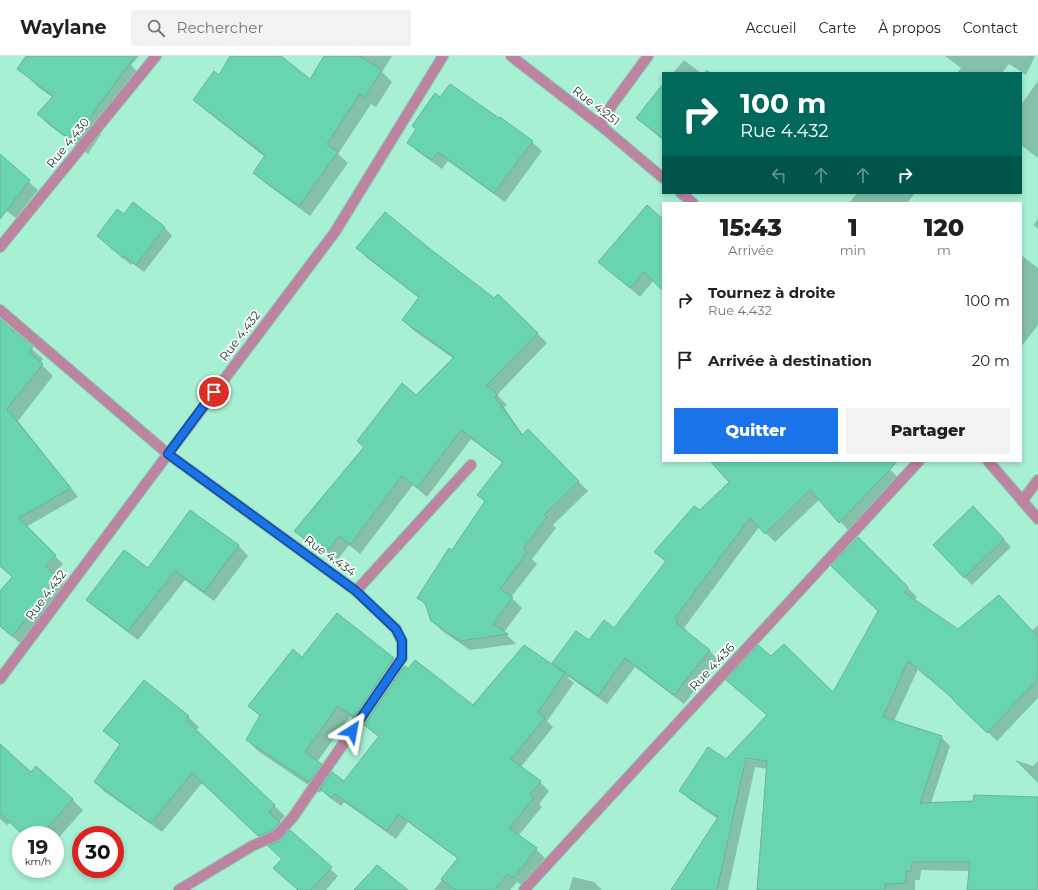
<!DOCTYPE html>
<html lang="fr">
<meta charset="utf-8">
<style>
:root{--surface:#fff;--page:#f2f2f2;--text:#202124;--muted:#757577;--line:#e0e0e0;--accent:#1a73e8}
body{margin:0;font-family:Montserrat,sans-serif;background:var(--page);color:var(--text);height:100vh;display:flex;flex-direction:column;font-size:15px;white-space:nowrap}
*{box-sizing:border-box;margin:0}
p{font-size:13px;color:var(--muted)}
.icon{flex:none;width:22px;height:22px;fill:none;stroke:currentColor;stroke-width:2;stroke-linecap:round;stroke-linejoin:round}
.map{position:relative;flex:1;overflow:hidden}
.panel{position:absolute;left:662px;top:146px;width:360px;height:260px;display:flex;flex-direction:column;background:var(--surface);border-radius:0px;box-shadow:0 2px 6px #0003}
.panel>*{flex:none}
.hud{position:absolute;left:662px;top:16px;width:360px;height:122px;border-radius:0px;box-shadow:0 2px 6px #0003;background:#00695c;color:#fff;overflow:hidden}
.speed{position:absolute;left:12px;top:770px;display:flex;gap:8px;font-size:20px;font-weight:700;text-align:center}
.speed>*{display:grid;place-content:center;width:52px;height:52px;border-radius:50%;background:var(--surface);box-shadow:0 2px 6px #0003;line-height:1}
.speed small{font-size:10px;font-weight:400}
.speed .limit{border:6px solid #d22;background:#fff;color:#111}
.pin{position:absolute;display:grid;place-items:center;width:34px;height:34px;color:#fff;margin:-17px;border:2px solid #fff;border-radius:50%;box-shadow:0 1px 4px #0007}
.me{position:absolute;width:44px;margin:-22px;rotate:34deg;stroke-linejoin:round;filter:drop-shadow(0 0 3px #0008)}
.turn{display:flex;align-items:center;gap:14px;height:84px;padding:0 12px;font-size:18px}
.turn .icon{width:52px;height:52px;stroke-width:2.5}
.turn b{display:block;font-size:28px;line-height:34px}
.lanes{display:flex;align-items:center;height:38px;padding:0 12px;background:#0003;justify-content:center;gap:20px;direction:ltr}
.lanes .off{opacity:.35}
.eta{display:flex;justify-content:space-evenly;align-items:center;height:68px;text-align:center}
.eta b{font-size:24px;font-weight:800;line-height:28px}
.button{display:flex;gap:8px;margin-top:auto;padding:8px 12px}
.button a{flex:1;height:46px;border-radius:0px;background:var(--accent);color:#fff;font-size:16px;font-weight:800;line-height:46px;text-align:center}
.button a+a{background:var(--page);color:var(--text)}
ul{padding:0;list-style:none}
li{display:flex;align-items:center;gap:12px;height:60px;padding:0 12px}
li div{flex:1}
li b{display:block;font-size:15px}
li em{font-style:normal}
header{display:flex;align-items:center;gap:24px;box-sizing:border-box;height:56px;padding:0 20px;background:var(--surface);border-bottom:1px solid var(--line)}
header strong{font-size:19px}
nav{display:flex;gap:22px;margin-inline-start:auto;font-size:14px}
.search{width:280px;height:36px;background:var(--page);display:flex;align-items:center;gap:10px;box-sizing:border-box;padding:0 14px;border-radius:0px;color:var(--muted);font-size:15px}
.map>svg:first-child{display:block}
.shadow{fill:#0003;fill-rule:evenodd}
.building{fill:#69d5b0;stroke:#6cb399}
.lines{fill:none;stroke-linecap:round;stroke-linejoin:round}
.minor-casing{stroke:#8bcbb2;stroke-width:12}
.minor{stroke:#bc84a0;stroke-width:10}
.route-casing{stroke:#114b97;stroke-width:10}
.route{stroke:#1a73e8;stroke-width:7}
.labels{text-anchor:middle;stroke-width:3.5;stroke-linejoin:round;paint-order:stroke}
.street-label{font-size:12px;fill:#19362c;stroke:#fff}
</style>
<header>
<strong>Waylane</strong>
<div class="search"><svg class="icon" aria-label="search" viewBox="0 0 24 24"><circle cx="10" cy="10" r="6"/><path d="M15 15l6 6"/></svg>Rechercher</div>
<nav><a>Accueil</a><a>Carte</a><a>À propos</a><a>Contact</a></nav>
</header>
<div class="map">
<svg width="1038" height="834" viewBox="0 0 1038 834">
<rect width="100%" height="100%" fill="#a7f0d4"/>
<g class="shadow">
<polygon points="42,0 139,0 131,9 141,19 99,76 101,78 88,98 50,70 38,58 53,42 38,31 27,20"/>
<polygon points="232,0 279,0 310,24 325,0 392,0 382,16 392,26 376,51 371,48 338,98 348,107 310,160 265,127 254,117 265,101 205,54 194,43 219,21"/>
<polygon points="945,0 1035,0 1026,19 1009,8 1002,17 957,17 961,12"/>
<polygon points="684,4 701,17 673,17"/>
<polygon points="707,14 712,17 704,17"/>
<polygon points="1038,25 1038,102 1021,89 1021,49"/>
<polygon points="663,30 663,84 647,71 638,62"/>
<polygon points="440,42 532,86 542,95 505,146 448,105 442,113 418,96 408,86"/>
<polygon points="0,100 38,134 16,162 0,150"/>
<polygon points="857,137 915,137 907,147 849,147"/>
<polygon points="134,148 165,172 172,180 144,216 132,207 131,209 98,180 124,160"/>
<polygon points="1038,162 1038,173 1034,169"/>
<polygon points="663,164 663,234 654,224 640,241 600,206"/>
<polygon points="358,192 494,243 498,239 547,287 497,339 507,349 504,351 523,379 528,374 588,435 553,469 556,472 532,503 537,508 511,541 522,552 504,576 516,588 470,594 442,575 432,564 427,550 419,542 486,446 478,439 503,407 471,383 427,441 413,429 360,498 349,489 338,503 327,496 324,499 305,485 296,475 416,341 454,303 413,274 403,264 419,242 367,202"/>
<polygon points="1021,199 1038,212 1038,269 1021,291"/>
<polygon points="0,264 43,303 40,307 53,320 18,365 78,441 26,471 63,508 53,518 69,532 21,588 0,570 0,537 13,521 0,509"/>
<path d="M711,405H896L889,412L899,423L849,475L820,443L775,486L759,471L684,572L687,574L685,576L709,594L718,604L684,648L635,611L607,648L569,621L568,622L574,627L547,665L553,671L521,711L540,726L549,735L539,748L542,751L518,780L536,793L545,802L523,830L517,826L510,834H434L458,803L408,766L396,783L344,746L341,750L330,742L322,734L320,737L258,695L247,684L260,660L250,650L302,603H394L404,613L473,651L560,615V614L554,607L589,585L614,573L666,506L656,496L731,426ZM350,660L365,671L366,670L380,682L344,726L331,719L317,706Z"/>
<polygon points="190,456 239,490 248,500 214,545 185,524 138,584 97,553 88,543 148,513"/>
<polygon points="981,459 1011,491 972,529 935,489"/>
<polygon points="858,483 917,541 914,545 958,574 1032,575 1038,569 1038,642 997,685 948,639 918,613 894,665 941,681 950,690 931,747 1038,742 1038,834 968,834 970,815 921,814 920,824 915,824 915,834 758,834 768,713 755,711 728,834 674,834 718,763 689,743 680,734 726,704 768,660 727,624 771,601 833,637 880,555"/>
<polygon points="144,625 188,661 199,671 196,674 285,760 279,766 338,820 326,834 298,834 283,803 202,727 162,776 105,736 95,726 120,689 105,675"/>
<polygon points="0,689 31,717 72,743 83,754 55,786 55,779 24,779 11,766 7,769 0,763"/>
<polygon points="1015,704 1033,710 1038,705 1038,727"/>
<polygon points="573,821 594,826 602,834 569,834"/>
</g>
<g class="building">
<polygon points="26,0 135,0 88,64 90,66 76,88 37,58 53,40 17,13"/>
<polygon points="230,0 281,0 310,23 324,0 360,0 382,14 365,41 360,38 327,88 338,96 299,150 253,117 265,99 193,44 214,15 219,19"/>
<polygon points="450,28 499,62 500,61 533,85 494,137 438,96 432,104 407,87 416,73 412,70 435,37 440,41"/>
<polygon points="663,28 663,82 636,62"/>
<polygon points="0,98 30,124 0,163"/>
<polygon points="133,146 165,171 136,209 124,200 123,202 97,180 117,153 124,158"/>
<polygon points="647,149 663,163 663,235 644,216 630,232 598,206"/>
<polygon points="385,156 429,192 494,242 498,238 538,277 487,329 498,339 495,341 522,379 528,373 579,425 544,459 547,461 523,493 527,497 500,533 513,541 493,568 508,578 460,585 431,565 425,547 417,542 449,492 452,494 485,445 477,439 503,406 461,374 417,432 402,420 350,489 339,480 328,494 317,486 314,490 294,475 364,391 357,385 402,327 416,339 454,301 402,264 419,241 356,192"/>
<polygon points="0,263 33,291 29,296 43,308 7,353 71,432 19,462 56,499 45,510 61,523 12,580 0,570 0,535 12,521 0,510"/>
<polygon points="710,405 898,405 839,467 810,434 765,478 750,462 675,562 678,564 676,567 710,594 674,639 625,602 598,640 552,607 576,575 589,584 604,564 614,572 666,505 654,496 694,450 700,454 729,426"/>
<polygon points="973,450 1004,483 964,522 933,489"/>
<polygon points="190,454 239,489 204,536 175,515 128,575 86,544 124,494 148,512"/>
<polygon points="858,481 908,531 905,537 958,573 999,539 1038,581 1038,623 987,677 953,644 954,643 908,605 883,661 942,680 920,747 973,745 974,739 1038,741 1038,834 967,834 970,806 912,806 911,815 906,815 906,827 885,828 885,834 757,834 767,705 746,702 717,834 671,834 718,761 679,735 708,691 726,703 767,659 726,624 758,589 771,600 784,588 833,636 878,555 831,510"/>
<polygon points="337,557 394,602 354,661 338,650 305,696 322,708 309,726 246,684 260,659 248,650 293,593 302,601"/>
<polygon points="524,589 565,617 538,656 545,662 511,703 541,725 530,739 534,742 509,772 537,792 514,822 508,818 494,834 455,834 441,823 458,802 398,758 387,775 335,738 332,742 320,733 332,716 344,725 379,680 364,669 405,610 408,613 415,604 473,649"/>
<polygon points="144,624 189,660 186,664 275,749 269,756 280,766 273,774 258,780 192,717 151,767 94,726 120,688 103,675"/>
<polygon points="0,688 31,716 36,710 73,743 41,779 23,779 0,757"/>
<polygon points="290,774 332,811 311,834 298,834 273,812 282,803 268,790 280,785"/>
<polygon points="377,809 408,834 354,834"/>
</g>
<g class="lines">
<g class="minor-casing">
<g id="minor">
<polyline points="511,0 600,69 663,122"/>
<polyline points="600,69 612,49 648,0"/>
<polyline points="681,137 693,147"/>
<polyline points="0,191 156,0"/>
<polyline points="0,254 168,398 356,535 396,573 402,585 402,602 293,761 277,779 252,790 179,834"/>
<polyline points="988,405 1038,463"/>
<polyline points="1022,445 1038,424"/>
<polyline points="356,535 471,409"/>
<polyline points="0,623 168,398 335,176 443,0"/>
<polyline points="524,834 919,405"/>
</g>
</g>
<use href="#minor" class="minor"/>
</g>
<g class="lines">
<g class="route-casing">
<polyline id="route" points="214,336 168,398 356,535 396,573 402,585 402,602 352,675"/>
</g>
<use href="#route" class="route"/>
</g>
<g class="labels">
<g class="street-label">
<text transform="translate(596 50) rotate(38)" y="4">Rue 4.251</text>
<text transform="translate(68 87) rotate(-51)" y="4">Rue 4.430</text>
<text transform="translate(240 280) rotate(-53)" y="4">Rue 4.432</text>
<text transform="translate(330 500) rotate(36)" y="4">Rue 4.434</text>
<text transform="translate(46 539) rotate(-53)" y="4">Rue 4.432</text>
<text transform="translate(712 611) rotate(-47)" y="4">Rue 4.436</text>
</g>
</g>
</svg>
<div class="speed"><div>19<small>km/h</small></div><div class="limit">30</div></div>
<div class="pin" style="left:214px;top:336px;background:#d93025"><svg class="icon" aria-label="arrive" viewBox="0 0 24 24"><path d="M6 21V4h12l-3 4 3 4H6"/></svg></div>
<svg class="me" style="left:352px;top:675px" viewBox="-20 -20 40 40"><path d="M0-17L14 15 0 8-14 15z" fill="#1a73e8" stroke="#fff" stroke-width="4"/></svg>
<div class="hud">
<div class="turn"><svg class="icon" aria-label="right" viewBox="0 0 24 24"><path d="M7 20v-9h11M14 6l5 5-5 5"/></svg><div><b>100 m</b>Rue 4.432</div></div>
<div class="lanes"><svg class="icon off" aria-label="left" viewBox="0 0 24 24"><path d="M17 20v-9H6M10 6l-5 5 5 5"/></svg><svg class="icon off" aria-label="ahead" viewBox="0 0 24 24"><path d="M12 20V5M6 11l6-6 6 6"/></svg><svg class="icon off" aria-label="ahead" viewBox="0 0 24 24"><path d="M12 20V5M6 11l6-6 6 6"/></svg><svg class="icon" aria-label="right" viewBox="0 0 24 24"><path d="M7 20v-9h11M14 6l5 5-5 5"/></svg></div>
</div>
<section class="panel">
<div class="eta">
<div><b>15:43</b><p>Arrivée</p></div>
<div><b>1</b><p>min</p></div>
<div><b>120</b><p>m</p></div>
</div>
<ul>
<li><svg class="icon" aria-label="right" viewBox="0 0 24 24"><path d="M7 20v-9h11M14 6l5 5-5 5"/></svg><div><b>Tournez à droite</b><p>Rue 4.432</p></div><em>100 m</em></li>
<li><svg class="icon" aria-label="arrive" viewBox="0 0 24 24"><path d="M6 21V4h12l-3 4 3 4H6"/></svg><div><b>Arrivée à destination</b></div><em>20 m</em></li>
</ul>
<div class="button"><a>Quitter</a><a>Partager</a></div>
</section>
</div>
